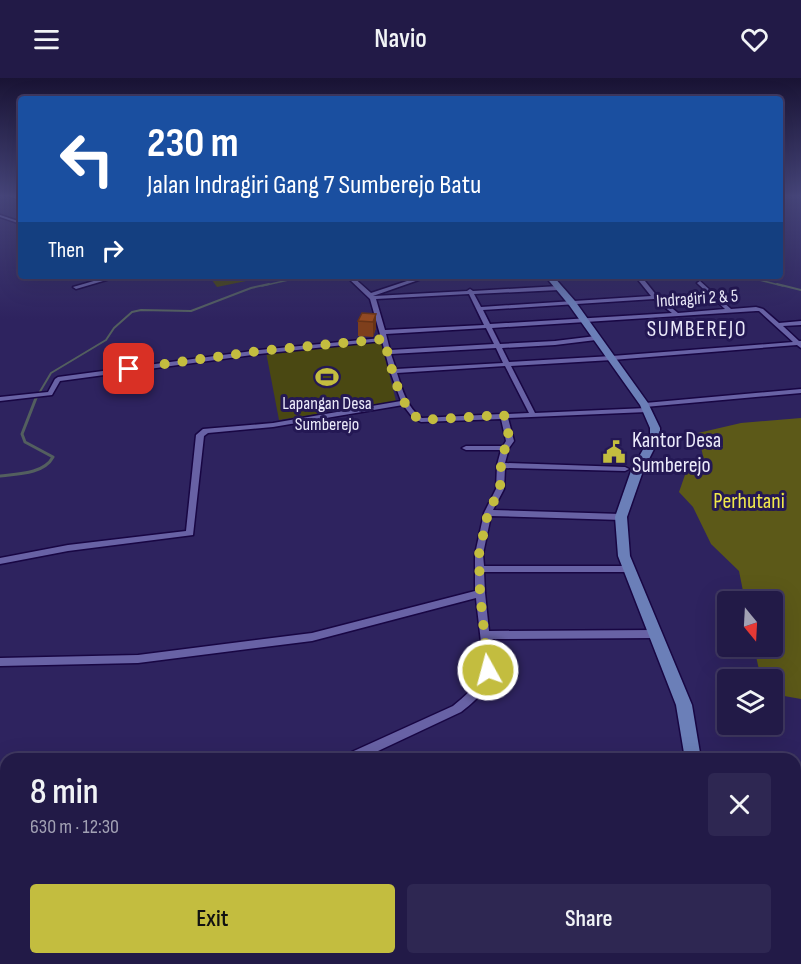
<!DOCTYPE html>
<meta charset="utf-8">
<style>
:root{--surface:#221a47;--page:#2e2752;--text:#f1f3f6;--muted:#a2a1b4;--line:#3f3860;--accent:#c3bd3f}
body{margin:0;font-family:"Sofia Sans Condensed",sans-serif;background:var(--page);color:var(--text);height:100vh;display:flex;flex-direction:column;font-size:22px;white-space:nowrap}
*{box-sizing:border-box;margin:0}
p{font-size:20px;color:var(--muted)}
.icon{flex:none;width:33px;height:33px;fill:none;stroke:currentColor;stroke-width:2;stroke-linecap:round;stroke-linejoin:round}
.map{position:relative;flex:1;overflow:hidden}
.side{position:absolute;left:0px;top:675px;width:801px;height:212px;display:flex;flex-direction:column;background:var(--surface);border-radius:18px 18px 0 0;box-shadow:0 6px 24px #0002,0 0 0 2px var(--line)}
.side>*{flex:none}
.banner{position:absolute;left:18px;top:18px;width:765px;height:183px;border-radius:6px;box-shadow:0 6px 24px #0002,0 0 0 2px var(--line);background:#1a4fa0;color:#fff;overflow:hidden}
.needle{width:39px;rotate:162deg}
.tools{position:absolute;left:717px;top:513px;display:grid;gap:12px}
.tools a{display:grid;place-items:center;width:66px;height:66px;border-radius:6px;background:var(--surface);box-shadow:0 6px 24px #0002,0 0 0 2px var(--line);font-size:30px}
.pin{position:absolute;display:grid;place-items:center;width:51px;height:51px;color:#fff;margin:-26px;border-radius:12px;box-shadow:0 3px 9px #0006}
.me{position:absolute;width:66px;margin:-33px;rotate:353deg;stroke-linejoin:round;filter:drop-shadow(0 0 4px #0008)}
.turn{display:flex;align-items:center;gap:21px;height:126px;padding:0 30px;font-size:27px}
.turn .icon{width:78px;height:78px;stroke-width:2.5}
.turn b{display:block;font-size:42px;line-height:51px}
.then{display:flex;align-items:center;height:57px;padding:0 30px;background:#0003;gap:12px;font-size:22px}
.round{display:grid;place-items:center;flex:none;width:63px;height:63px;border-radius:6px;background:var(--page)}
.overview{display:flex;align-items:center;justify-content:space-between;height:102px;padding:0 30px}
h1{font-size:36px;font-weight:600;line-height:45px}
.action{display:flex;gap:12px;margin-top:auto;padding:12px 30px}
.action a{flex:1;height:69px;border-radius:6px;background:var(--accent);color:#111;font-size:24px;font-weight:600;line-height:69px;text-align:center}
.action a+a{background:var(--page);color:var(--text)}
header{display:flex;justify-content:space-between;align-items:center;height:78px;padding:0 30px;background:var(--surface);font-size:27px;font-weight:600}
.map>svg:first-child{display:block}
.green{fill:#4a4812}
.forest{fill:#5c5918}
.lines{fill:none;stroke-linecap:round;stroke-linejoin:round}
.stream-far2{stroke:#535f5f;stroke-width:1.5}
.stream-far1{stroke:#535f5f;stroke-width:2}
.stream{stroke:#535f5f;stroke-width:3}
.street-casing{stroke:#180643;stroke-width:3}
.secondary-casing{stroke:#180643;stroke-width:3}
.street{fill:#6862a5;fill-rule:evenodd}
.secondary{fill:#6b7fb8;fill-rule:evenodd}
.wall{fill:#7e3f1c}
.shaded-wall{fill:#673317}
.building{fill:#934921;stroke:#673317;stroke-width:1.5}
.route{stroke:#c3bd3f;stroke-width:10;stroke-dasharray:0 18}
.labels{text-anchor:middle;stroke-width:6;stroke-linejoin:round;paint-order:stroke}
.far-street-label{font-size:18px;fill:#ebeafa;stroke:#241854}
.far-poi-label{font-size:18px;fill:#ebeafa;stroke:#241854}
.far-quarter-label{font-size:22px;letter-spacing:1.5px;fill:#ebeafa;stroke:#241854}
.poi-label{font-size:22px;fill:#ebeafa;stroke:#241854;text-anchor:start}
.park-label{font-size:22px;fill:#f1e94c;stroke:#241854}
</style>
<header><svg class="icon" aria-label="menu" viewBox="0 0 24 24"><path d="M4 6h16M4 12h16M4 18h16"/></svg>Navio<svg class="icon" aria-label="heart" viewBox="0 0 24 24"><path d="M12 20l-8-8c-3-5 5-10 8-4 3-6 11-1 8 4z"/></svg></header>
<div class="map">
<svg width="801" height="886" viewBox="0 0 801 886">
<rect width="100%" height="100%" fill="#2e235f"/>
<g class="green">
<polygon points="209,198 271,198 217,209"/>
<polygon points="381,263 396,323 279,342 266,274"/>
</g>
<polygon class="forest" points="801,340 801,621 773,616 772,602 761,601 754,569 772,568 772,524 745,523 739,493 711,466 693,429 679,414 686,394 706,392 698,355 741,345"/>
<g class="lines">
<g class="stream-far2">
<polyline points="744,198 783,208"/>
<polyline points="262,208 306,198"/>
</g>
<g class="stream-far1">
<polyline points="777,206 801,212"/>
<polyline points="35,322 51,295 106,262 114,250 132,234 141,232 191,233 251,210 269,206"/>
</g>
<path class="stream" d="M0,398C17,396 44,396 53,379L25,364L22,356L36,320"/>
<g class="street-casing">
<g id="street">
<polygon points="4,117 11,117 21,120 21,122"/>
<polygon points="0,137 21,144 21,146 0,139"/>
<polygon points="111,198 120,198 76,211 73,209"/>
<path d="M348,198H352L371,215L422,198H430L373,218H374L467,213L470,211L473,213L559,208L562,210L559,212L474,216L481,229L651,218L635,198H641L657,218L678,235L725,231L698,206L697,205L700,203L731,231L756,229L763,231L779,245L801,243V247L783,248L799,263H801V270L797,267L612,282L511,288L535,335L647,330L650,332L647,334L508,340L514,363L509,370L505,385L625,389L629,391L625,393L505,390L504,411L493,432L621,436L625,439L621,442L491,438L483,476L484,488H628L631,489L632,491L631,493L628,494H484L485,515L489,553L654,552L657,553L659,556L657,559L654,560L490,561C491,570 494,581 493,591C492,608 473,625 461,634L361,681H343L345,677L453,628C464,619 476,609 482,596C485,586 477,534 476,520L312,563L138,585L0,588V580L138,577L312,555L475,513V476L484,435L496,411L497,387L501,372H466L462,370L466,368H503L506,363L501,341L421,344L413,340L403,327L273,349L208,355L204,358L193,457L68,473L0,486V480L68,467L186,453L196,357L203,351L273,345L401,323L390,293L382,263L259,276L60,303L52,317L0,323V319L48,314L55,301L58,299L259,272L381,260L370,221L348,200ZM469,216L484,247L385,252L376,221ZM654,221L672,235L490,246L483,232ZM756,233H759L793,264L612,278L509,284L502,270L555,267L596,262L599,260L596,258L555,263L500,266L492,250ZM486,250L494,266L390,272L386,256ZM496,270L503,285L396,291L391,276ZM505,288L529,335L507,336L504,335L501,336L422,340C407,330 402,311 397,295Z"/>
<polygon points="548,198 577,198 574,200 550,201 548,200"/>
<polygon points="801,311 801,315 645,329 642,327 645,325"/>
<polygon points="795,872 801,874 801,886 795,886 790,884 789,880 795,880"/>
<polygon points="267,880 282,880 279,886 264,886"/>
<rect x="475" y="880" width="14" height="6"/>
</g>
</g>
<g class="secondary-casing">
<g id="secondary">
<polygon points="545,198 553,198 575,223 648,325 660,350 660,359 643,393 627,439 630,478 692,627 701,681 685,681 676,627 618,478 615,439 631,393 650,359 650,350 640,327 569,227"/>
<polygon points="698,880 718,880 719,886 699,886"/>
</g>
</g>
<use href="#street" class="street"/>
<use href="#secondary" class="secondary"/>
</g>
<polygon class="wall" points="376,236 376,250 373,259 358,258 358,243"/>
<polygon class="shaded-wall" points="376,236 376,250 373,259 373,244"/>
<polygon class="building" points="362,235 376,236 373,244 358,243"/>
<linearGradient id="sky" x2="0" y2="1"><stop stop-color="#191334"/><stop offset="0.49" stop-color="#46457a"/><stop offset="1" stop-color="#46457a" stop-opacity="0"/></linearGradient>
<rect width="801" height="241" fill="url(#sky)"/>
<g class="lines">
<path class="route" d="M129,291L259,273L384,261C390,283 399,332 421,342L504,337L510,363L505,370L501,387L500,411L488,435L479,476L480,515L488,592"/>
</g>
<defs>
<g id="stadium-bare" transform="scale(1.8)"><path d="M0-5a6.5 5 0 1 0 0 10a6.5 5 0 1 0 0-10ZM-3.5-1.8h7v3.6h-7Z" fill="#c3bd3f" stroke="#241854" stroke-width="2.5" paint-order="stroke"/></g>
<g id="civic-bare" transform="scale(1.8)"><path d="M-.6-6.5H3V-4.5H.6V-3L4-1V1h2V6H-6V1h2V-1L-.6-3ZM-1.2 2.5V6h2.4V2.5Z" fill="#c3bd3f" stroke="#241854" stroke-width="2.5" paint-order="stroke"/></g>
</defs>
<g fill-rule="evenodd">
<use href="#stadium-bare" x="327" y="299"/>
<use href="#civic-bare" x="614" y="374"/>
</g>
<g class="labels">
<g class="far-street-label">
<text transform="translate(697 220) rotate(-4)" y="6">Indragiri 2 &amp; 5</text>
</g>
<g class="far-poi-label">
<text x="327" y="331">Lapangan Desa<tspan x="327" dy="21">Sumberejo</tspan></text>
</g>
<g class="far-quarter-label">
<text x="697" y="258">SUMBEREJO</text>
</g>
<g class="poi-label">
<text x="632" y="369">Kantor Desa<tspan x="632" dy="25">Sumberejo</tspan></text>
</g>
<g class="park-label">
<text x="749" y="430">Perhutani</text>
</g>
</g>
</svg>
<div class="tools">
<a><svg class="needle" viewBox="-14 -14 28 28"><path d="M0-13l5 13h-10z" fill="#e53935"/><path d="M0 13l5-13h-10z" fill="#a2a1b4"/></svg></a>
<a><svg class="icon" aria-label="layers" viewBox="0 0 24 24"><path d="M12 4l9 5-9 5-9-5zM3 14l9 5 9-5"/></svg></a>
</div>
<div class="pin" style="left:129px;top:291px;background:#d93025"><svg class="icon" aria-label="arrive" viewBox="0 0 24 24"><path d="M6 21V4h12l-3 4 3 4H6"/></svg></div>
<svg class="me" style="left:488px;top:592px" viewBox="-20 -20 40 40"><circle r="17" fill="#c3bd3f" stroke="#fff" stroke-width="3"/><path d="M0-11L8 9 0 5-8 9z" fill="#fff"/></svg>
<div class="banner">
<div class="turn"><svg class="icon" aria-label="left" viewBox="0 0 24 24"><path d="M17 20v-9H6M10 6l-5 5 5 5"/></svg><div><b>230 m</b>Jalan Indragiri Gang 7 Sumberejo Batu</div></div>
<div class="then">Then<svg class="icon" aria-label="right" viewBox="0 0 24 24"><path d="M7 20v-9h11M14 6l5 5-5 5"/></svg></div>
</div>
<section class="side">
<div class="overview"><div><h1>8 min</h1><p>630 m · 12:30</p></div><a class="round"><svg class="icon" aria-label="close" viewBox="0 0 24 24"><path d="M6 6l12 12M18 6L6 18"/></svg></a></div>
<div class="action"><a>Exit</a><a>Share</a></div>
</section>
</div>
